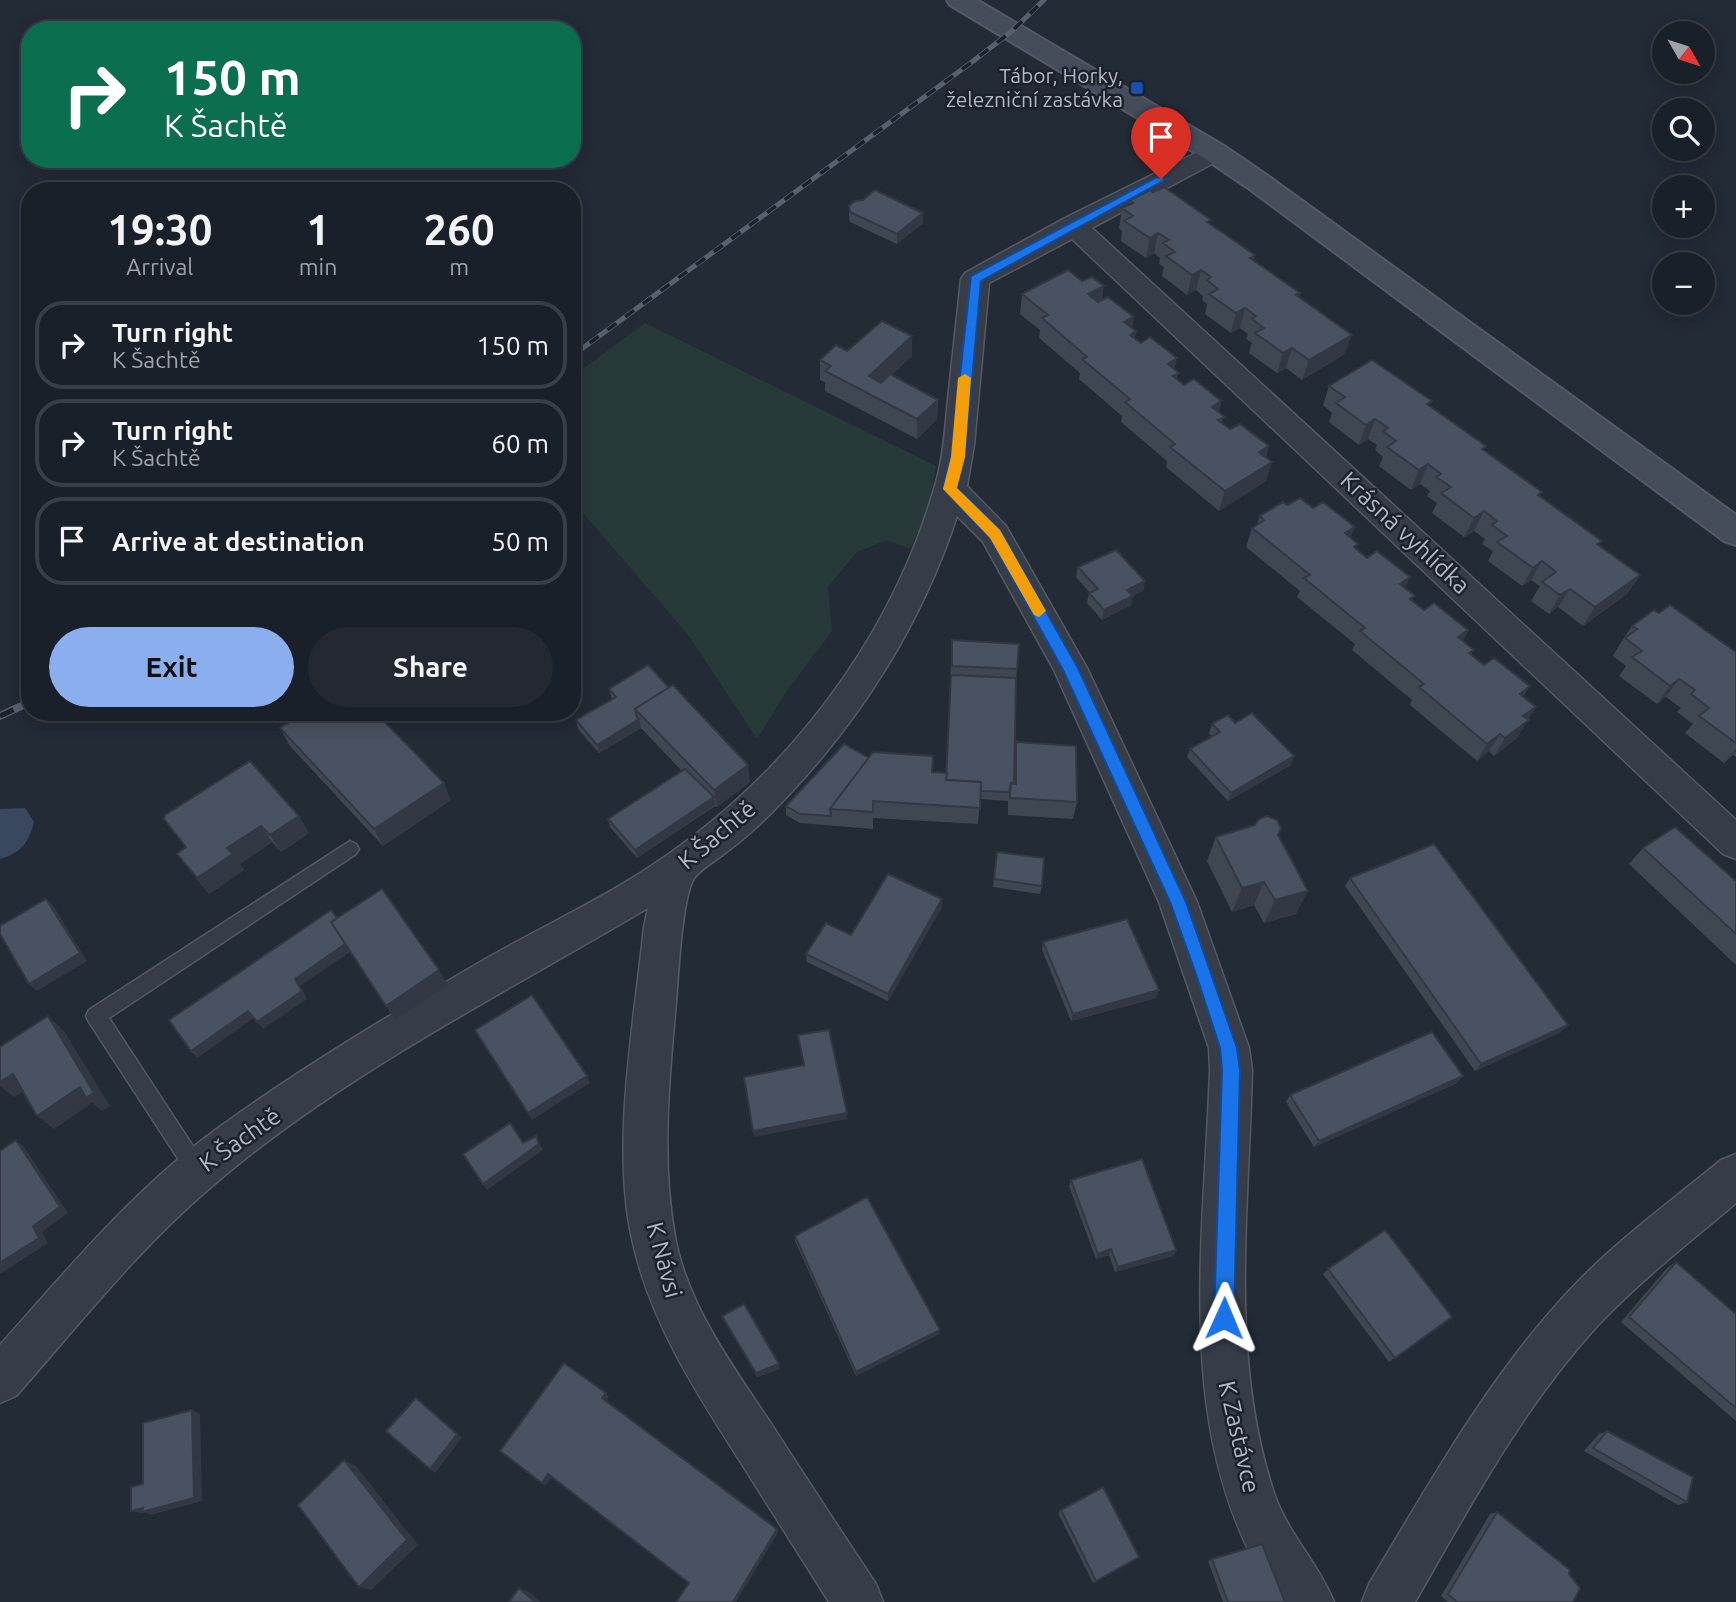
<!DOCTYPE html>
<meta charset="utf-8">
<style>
:root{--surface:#1a2029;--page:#232831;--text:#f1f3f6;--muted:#9fa3a8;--line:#383e46;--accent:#8baeef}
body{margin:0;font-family:Ubuntu,sans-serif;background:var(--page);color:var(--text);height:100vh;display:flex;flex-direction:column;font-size:26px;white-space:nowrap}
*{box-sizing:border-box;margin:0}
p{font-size:23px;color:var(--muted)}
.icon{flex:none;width:38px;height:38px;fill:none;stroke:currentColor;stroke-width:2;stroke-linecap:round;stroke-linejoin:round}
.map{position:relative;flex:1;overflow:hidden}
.side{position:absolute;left:21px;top:182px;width:560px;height:539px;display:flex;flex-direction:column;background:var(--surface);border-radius:28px;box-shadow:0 4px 18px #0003,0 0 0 2px var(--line)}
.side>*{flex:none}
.hud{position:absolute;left:21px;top:21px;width:560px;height:147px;border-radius:28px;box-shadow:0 4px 18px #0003,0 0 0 2px var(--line);background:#0b6e4f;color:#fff;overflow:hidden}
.needle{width:46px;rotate:129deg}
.tools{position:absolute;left:1652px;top:21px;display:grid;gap:14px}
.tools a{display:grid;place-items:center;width:63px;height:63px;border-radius:50%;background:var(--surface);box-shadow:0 4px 18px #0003,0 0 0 2px var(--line);font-size:35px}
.pin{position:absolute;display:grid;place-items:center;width:60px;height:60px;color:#fff;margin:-72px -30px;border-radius:50% 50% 50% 0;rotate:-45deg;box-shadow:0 0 7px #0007}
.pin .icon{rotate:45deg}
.me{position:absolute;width:77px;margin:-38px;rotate:1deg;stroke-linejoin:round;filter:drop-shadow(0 0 5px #0008)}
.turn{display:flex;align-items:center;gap:24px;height:147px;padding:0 28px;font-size:32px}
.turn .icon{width:91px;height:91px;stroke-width:2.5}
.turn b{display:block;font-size:49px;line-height:60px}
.eta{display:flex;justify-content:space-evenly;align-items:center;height:119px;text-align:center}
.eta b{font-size:42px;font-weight:700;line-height:49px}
.cta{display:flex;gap:14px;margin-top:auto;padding:14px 28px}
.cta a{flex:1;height:80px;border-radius:42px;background:var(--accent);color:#111;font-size:28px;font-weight:700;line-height:80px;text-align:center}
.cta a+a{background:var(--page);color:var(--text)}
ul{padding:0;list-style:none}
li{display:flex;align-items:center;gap:21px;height:88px;margin:0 14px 10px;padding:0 14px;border:4px solid var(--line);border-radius:28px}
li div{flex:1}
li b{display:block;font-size:26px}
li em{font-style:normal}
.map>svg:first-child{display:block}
.green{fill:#28393a}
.water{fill:#39485f}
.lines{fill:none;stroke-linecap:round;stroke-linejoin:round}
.lane-casing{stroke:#545a65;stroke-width:3}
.street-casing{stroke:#545a65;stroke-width:3}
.secondary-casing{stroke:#545a65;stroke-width:4}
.lane{fill:#363d48;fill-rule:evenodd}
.street{fill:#363d48;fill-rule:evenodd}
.secondary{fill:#454c5a;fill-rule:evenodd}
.rail-far1-casing{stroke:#58616e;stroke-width:5}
.rail-casing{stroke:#58616e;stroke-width:8}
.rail-far1{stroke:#1c222c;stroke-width:3.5;stroke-dasharray:11;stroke-linecap:butt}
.rail{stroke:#1c222c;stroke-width:5;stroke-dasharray:15;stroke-linecap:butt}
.wall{fill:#3f4753}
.shaded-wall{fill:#333944}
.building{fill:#495261;stroke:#333944;stroke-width:2}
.route{fill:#1a73e8;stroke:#114b97;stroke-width:2}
.slow{fill:#f59e0b}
.transit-dot{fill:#1a4fb4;stroke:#1c222c;stroke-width:2.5}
.labels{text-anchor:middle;stroke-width:5;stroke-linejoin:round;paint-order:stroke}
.far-poi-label{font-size:21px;fill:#b1b7c4;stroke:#1c222c;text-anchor:end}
.street-label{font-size:24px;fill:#b1b7c4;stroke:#1c222c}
</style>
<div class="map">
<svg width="1736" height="1602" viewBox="0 0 1736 1602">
<rect width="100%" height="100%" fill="#232b37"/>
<polygon class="green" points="645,323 936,466 929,508 910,549 887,540 857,552 828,587 832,631 786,692 757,739 689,636 572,500 572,377"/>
<path class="water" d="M25,808L34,822C29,842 21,853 0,859V809Z"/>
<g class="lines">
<g class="lane-casing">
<polygon id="lane" points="350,841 356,844 359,849 356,854 109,1018 204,1163 207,1170 204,1177 197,1180 190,1177 89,1022 86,1016 89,1010"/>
</g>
<g class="street-casing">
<g id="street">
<path d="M1214,144L1223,146L1227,152L1223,158L1092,228L1736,820V859L1723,854L1072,239L989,283L974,445L967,486L1006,526L1087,668L1197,902L1249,1048L1252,1070C1249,1210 1229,1354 1273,1490C1286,1532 1318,1562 1334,1602H1279C1170,1447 1204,1247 1210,1070L1209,1048L1159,902L1054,670L983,542L957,516C922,623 861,720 783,801C767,818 748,836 729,850C719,859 703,867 695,877C682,893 678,979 676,1003C669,1080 661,1159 675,1236C687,1305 734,1368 772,1425C806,1478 841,1531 876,1584L883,1602H829C799,1554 768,1506 738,1458C695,1391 649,1319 632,1239C611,1145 634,1023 644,927L648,908C501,995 341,1075 211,1187C138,1249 79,1325 16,1396L0,1403V1345C67,1270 132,1191 214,1131C299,1069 391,1014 482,961C537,929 595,903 648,868C785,779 892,640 936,482C944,455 945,427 948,400C952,359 957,319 961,279L965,273L1063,219Z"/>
<path d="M1736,1154V1203C1690,1242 1642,1279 1600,1323C1524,1405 1470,1506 1415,1602H1362L1369,1584C1429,1484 1487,1379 1567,1293C1613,1243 1669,1203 1721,1160Z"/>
</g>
</g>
<g class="secondary-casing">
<polygon id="secondary" points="947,0 977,0 1224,146 1268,176 1736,515 1736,545 1724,541 1248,188 1204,158 950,5"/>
</g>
<use href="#lane" class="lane"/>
<use href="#street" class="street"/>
<use href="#secondary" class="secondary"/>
<g class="rail-far1-casing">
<polyline id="rail-far1" points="572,356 972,62 1012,31 1044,0"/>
</g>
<g class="rail-casing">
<polyline id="rail" points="0,716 30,702"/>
</g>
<use href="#rail-far1" class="rail-far1"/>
<use href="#rail" class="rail"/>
</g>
<g class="wall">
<polygon points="1130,200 1210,224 1255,255 1253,260 1300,293 1299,297 1345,354 1302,380 1286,368 1277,373 1249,353 1252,343 1246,339 1248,334 1240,328 1231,333 1205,314 1207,304 1202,300 1203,296 1196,290 1187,295 1162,276 1164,267 1159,264 1160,258 1154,253 1146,258 1121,241 1122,231 1119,228 1122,208 1129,205"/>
<polygon points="849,206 923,223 897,244 850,222 849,216"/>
<polygon points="1082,281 1136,331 1134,338 1141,343 1177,358 1174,369 1178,380 1184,385 1221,401 1219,412 1223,424 1230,429 1269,446 1266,457 1266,481 1219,511 1166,467 1167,461 1121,422 1122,416 1079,379 1080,373 1039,338 1040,330 1020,314 1022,294"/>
<polygon points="912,336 912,356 891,375 938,400 937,419 917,439 825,391 825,382 820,380 820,360 847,351"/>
<polygon points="1329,386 1430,406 1599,546 1640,575 1627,594 1583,626 1558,607 1549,614 1531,601 1540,586 1531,580 1522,586 1488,561 1493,551 1482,544 1485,539 1474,531 1464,537 1432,513 1437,503 1427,496 1430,491 1420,484 1411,490 1379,466 1383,457 1375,450 1377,445 1368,439 1359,445 1329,422 1332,413 1323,405"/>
<polygon points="1287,505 1351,538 1356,549 1405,588 1412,601 1424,610 1468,630 1463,641 1474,650 1471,655 1523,696 1528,719 1517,738 1494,756 1489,751 1477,761 1410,705 1412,700 1352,650 1355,644 1297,597 1300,591 1246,547 1252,528 1257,524 1260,516"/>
<polygon points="1078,567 1145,581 1143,591 1132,596 1131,605 1102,620 1087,603 1089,593 1090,593 1076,577"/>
<polygon points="1659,613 1736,652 1736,757 1733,755 1724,763 1685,733 1693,724 1677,712 1681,708 1666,697 1657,704 1619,676 1626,666 1613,656 1620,644 1632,626"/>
<polygon points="952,640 1017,669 1016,678 1015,750 1016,742 1077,802 1073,819 1008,815 1008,801 980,799 978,824 873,818 873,829 800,823 786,815 786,806 869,758 932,772 946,773"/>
<polygon points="609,689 750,782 717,807 715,806 637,858 610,827 608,819 682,771 641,728 599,753 578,729 576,720 612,699"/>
<polygon points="1235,723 1291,765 1228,801 1187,757 1190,749 1212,736 1209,733 1212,724"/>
<polygon points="280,728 451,800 383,846 290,746"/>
<polygon points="165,815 309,833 281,852 272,842 240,864 244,870 209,894 177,854 186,848 164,819"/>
<polygon points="1278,835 1296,914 1264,923 1254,905 1232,912 1207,861 1216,837"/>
<polygon points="1643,848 1736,881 1736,965 1629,864"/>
<polygon points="997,852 1042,886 1040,894 993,887"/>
<polygon points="1350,878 1561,1032 1475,1071 1345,886"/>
<polygon points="942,899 942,907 888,1001 807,962 806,954 851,935"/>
<polygon points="1043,942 1159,990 1156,998 1071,1021 1042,950"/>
<polygon points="1457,1083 1314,1147 1286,1102 1290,1095"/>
<polygon points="1071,1180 1176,1250 1173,1256 1115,1272 1109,1255 1096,1259 1069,1186"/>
<polygon points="795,1236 940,1330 939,1334 856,1376 795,1241"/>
<polygon points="1676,1262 1736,1314 1736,1421 1621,1322 1668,1267"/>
<polygon points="1328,1269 1452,1317 1389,1362 1323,1274"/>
<polygon points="722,1316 780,1369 757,1377 724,1320"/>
<polygon points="1607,1431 1687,1502 1678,1505 1584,1451 1599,1434"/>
<polygon points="1061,1510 1139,1557 1093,1583 1058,1513"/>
<polygon points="1497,1512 1569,1574 1573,1602 1448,1602 1441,1596 1490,1514"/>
<polygon points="1212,1559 1285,1602 1223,1602 1208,1561"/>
</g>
<g class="shaded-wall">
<polygon points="923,213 923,223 897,244 897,234"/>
<polygon points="1158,233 1154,253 1146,258 1150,238"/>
<polygon points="1201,270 1196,290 1187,295 1192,275"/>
<polygon points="1104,286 1101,306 1088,294"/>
<polygon points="1245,308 1240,328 1231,333 1236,313"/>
<polygon points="1134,317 1130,334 1136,331 1132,351 1124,322"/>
<polygon points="1352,335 1345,354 1302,380 1309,360"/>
<polygon points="912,336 912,356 870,395 869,376"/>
<polygon points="1292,348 1286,368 1277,373 1283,353"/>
<polygon points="1177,358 1172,378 1168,364"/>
<polygon points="938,400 937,419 917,439 917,419"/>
<polygon points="1221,401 1216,421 1212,407"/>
<polygon points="1375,419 1368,439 1359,445 1366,425"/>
<polygon points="1269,446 1263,465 1259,452"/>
<polygon points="1272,462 1266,481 1219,511 1225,491"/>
<polygon points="1428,464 1420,484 1411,490 1419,470"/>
<polygon points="1484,511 1474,531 1464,537 1474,518"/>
<polygon points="1355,527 1347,546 1345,533"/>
<polygon points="1542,561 1531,580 1522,586 1533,568"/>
<polygon points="1640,575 1627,594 1583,626 1595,607"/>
<polygon points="1410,577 1402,596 1400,584"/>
<polygon points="1145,581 1143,591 1125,599 1127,590"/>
<polygon points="1570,589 1558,607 1549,614 1560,595"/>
<polygon points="1133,596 1131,605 1102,620 1104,610"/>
<polygon points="1468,630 1459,648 1458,637"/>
<polygon points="1679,679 1666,697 1657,704 1670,686"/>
<polygon points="1530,686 1519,704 1520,694"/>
<polygon points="1536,707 1517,738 1494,756 1505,738 1523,716"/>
<polygon points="639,719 641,728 599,753 597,745"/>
<polygon points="1500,734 1489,751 1477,761 1487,744"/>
<polygon points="1736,749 1736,751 1724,763"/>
<polygon points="1294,756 1291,765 1228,801 1231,793"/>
<polygon points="748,765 750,782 717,807 714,790"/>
<polygon points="444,783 451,800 383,846 374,829"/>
<polygon points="714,797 715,805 637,858 635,850"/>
<polygon points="299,816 309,833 281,852 270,835"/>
<polygon points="261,826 272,842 240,864 244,870 209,894 197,878 227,848"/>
<polygon points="1264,882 1254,905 1232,912 1242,888"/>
<polygon points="1308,891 1296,914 1264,923 1275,900"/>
<polygon points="46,899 54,907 87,961 37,991 29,984"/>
<polygon points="942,899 942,907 888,1001 888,994"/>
<polygon points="341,938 350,952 300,986 307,999 263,1029 257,1022 295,979"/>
<polygon points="439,970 448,985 395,1020 386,1006"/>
<polygon points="1159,990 1156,998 1071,1021 1073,1014"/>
<polygon points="248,1011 254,1018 197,1058 191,1051"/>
<polygon points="48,1016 64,1031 110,1106 102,1111 92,1103 54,1129 37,1116"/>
<polygon points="1568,1025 1561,1032 1475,1071 1481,1064"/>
<polygon points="13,1074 30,1088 14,1097 0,1086 0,1082"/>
<polygon points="587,1076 590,1083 532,1120 528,1113"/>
<polygon points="1463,1076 1457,1083 1314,1147 1319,1141"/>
<polygon points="847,1113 847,1119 754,1137 753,1131"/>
<polygon points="536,1136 543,1150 487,1190 483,1184"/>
<polygon points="16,1140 24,1147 68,1213 42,1232 48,1243 0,1274 0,1263 33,1226"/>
<polygon points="1111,1249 1109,1255 1096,1259 1098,1254"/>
<polygon points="1176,1250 1173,1256 1115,1272 1118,1267"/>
<polygon points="940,1330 939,1334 856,1376 856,1372"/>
<polygon points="779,1364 780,1369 757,1377 756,1373"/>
<polygon points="606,1393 609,1397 605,1402 602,1398"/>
<polygon points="421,1402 462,1438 435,1473 430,1469"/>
<polygon points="192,1410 200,1414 202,1501 151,1515 144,1512 140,1513 131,1511"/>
<polygon points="344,1460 356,1466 418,1545 371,1590 359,1587"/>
<polygon points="548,1474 552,1477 545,1486 542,1483"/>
<polygon points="777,1529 779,1531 736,1602 733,1602"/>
<polygon points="519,1588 531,1593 541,1602 535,1602"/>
</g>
<g class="building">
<polygon points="1164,187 1211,220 1207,222 1255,255 1250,258 1300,293 1296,295 1352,335 1309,360 1292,348 1283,353 1255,333 1264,328 1252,319 1256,316 1245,308 1236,313 1209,294 1218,289 1207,280 1211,277 1201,270 1192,275 1166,256 1175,252 1163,243 1169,240 1158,233 1150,238 1124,221 1133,216 1122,208 1133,203 1130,200 1150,190 1153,192"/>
<polygon points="875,190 923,213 897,234 850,212 849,206 855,201 863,200"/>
<polygon points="1068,270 1082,281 1092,277 1104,286 1088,294 1098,302 1108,297 1134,317 1124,322 1136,331 1130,335 1141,343 1150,337 1177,358 1168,364 1179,373 1173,376 1184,385 1194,379 1221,401 1212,407 1225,417 1218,420 1230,429 1240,424 1269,446 1259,452 1272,462 1225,491 1170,447 1175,444 1125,402 1130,399 1082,359 1087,357 1042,318 1048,315 1022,294"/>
<polygon points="882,321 912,336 869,376 881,383 890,374 938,400 917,419 825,371 831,366 820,360 836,345 847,351"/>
<polygon points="1372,360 1432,401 1427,404 1486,446 1482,449 1542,492 1538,495 1602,541 1597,544 1640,575 1595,607 1570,589 1560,595 1542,582 1556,572 1542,561 1533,568 1497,542 1507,536 1492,525 1497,521 1484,511 1474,518 1441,493 1451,487 1436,477 1441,474 1428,464 1419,470 1387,447 1396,441 1383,431 1388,428 1375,419 1366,425 1336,403 1345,397 1329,386"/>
<polygon points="1300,498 1313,508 1323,502 1355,527 1345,533 1358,544 1354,547 1367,558 1377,551 1410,577 1400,584 1415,596 1410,599 1424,610 1434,603 1468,630 1458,637 1474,650 1469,653 1484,665 1494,658 1530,686 1520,694 1536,707 1523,716 1529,720 1505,738 1500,734 1487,744 1419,687 1424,684 1360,631 1365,628 1304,578 1310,575 1252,528 1264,520 1260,516 1283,502 1287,505"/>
<polygon points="1116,550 1145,581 1127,590 1133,596 1104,610 1089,593 1098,589 1078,567"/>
<polygon points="1670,605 1736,652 1736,743 1699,716 1709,708 1691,694 1695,690 1679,679 1670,686 1632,657 1642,651 1625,638 1637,629 1632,626 1654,610 1659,613"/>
<polygon points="952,640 1019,644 1017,669 952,666"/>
<polygon points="648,665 669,688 635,709 637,717 639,719 597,745 576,720 616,697 609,689"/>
<polygon points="951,675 1016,678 1014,784 1011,783 1009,792 981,791 981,782 946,780"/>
<polygon points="673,685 748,765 714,790 635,709"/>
<polygon points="306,712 375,712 444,783 374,829 280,728"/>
<polygon points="1252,713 1294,756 1231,793 1190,749 1220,732 1212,724 1228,715 1235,723"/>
<polygon points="1016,742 1076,746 1077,802 1010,798 1011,783 1016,784"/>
<polygon points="844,744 869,758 830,809 831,816 800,814 786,806"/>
<polygon points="873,752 933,756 932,772 947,773 946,780 981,782 980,808 873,801 873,812 830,809"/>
<polygon points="250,761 299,816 270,835 261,826 227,848 233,854 197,878 177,854 186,847 164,819 165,815"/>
<polygon points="685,769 714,797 635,850 608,819"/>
<polygon points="1267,816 1277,820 1281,828 1278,835 1308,891 1275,900 1264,882 1242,888 1216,837 1255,825 1259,819"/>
<polygon points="1675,827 1736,881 1736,934 1643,848"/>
<polygon points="1434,844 1568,1025 1481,1064 1350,878"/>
<polygon points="997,852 1044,858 1042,886 994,879"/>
<polygon points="888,874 942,899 888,994 806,954 826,923 851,935"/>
<polygon points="382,889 439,970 386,1006 331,922"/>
<polygon points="46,899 80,953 29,984 0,934 0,926"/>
<polygon points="331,910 337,918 331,922 345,944 295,979 302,991 257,1022 248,1011 191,1051 169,1020"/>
<polygon points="1127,919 1159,990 1073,1014 1043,942"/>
<polygon points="532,995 587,1076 528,1113 475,1030"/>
<polygon points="48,1016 94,1093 86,1098 80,1087 37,1116 13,1074 0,1082 0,1047"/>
<polygon points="829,1030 847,1113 753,1131 744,1077 804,1065 798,1035"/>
<polygon points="1432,1032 1463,1076 1319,1141 1290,1095"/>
<polygon points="510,1123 523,1143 536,1136 539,1144 483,1184 463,1154"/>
<polygon points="16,1140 60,1207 33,1226 39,1238 0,1263 0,1151"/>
<polygon points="1142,1159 1176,1250 1118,1267 1111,1249 1098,1254 1071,1180"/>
<polygon points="867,1197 940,1330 856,1372 795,1236"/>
<polygon points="1385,1230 1452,1317 1395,1358 1328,1269"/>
<polygon points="1676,1262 1736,1314 1736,1408 1629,1317"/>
<polygon points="744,1304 779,1364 756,1373 722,1316"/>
<polygon points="564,1363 606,1393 602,1398 777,1529 733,1602 676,1602 689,1583 548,1474 542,1483 500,1451"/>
<polygon points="416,1398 457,1434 430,1469 386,1431"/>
<polygon points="192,1410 194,1498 142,1512 143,1508 131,1511 131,1487 143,1484 143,1423"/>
<polygon points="1607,1431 1693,1477 1687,1502 1593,1448"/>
<polygon points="344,1460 407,1540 359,1587 298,1505"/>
<polygon points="1103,1487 1139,1557 1096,1581 1061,1510"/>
<polygon points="1497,1512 1570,1570 1569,1574 1580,1588 1573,1602 1457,1602 1448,1594"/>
<polygon points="1262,1544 1285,1602 1228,1602 1212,1559"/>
<polygon points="519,1588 535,1602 509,1602"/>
</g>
<polygon class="route" points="1157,177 1167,179 981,281 965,457 957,488 1000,530 1078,668 1186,902 1237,1048 1240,1070 1234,1318 1231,1325 1224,1328 1217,1325 1214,1318 1222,1070 1220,1048 1197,977 1170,902 1063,670 990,538 943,489 951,457 971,276"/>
<polygon class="slow" points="965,374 971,378 965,457 957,488 1000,530 1046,611 1039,617 1034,615 990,538 943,489 951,457 958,378"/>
<rect class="transit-dot" x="1130" y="81" width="14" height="14" rx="3.5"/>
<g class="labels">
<g class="far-poi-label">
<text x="1123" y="83">Tábor, Horky,<tspan x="1123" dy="24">železniční zastávka</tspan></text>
</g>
<g class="street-label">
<text transform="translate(1405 533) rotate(43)" y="8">Krásná vyhlídka</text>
<text transform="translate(717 835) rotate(-40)" y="8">K Šachtě</text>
<text transform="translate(240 1140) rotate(-35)" y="8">K Šachtě</text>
<text transform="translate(664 1260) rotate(75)" y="8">K Návsi</text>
<text transform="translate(1239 1437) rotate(77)" y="8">K Zastávce</text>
</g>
</g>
</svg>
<div class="tools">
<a><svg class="needle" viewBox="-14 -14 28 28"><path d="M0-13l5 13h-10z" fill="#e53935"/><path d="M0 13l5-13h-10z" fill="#9fa3a8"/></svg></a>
<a><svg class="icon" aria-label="search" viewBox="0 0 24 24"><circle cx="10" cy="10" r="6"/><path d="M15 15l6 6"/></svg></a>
<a>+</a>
<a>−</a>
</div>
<div class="pin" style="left:1161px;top:179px;background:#d93025"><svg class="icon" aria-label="arrive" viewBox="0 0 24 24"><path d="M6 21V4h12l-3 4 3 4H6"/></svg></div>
<svg class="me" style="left:1224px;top:1318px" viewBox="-20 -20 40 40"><path d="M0-17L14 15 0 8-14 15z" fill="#1a73e8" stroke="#fff" stroke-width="4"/></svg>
<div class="hud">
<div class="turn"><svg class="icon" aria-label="right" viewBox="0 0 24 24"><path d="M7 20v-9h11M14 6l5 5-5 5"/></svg><div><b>150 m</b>K Šachtě</div></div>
</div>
<section class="side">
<div class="eta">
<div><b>19:30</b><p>Arrival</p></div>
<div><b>1</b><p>min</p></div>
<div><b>260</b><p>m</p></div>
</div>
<ul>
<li><svg class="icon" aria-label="right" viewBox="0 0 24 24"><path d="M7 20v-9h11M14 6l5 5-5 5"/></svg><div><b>Turn right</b><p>K Šachtě</p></div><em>150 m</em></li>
<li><svg class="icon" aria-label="right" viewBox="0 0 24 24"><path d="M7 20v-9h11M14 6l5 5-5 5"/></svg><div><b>Turn right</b><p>K Šachtě</p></div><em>60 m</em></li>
<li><svg class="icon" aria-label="arrive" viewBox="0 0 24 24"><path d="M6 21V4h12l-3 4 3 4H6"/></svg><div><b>Arrive at destination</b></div><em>50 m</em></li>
</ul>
<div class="cta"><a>Exit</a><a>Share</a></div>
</section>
</div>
